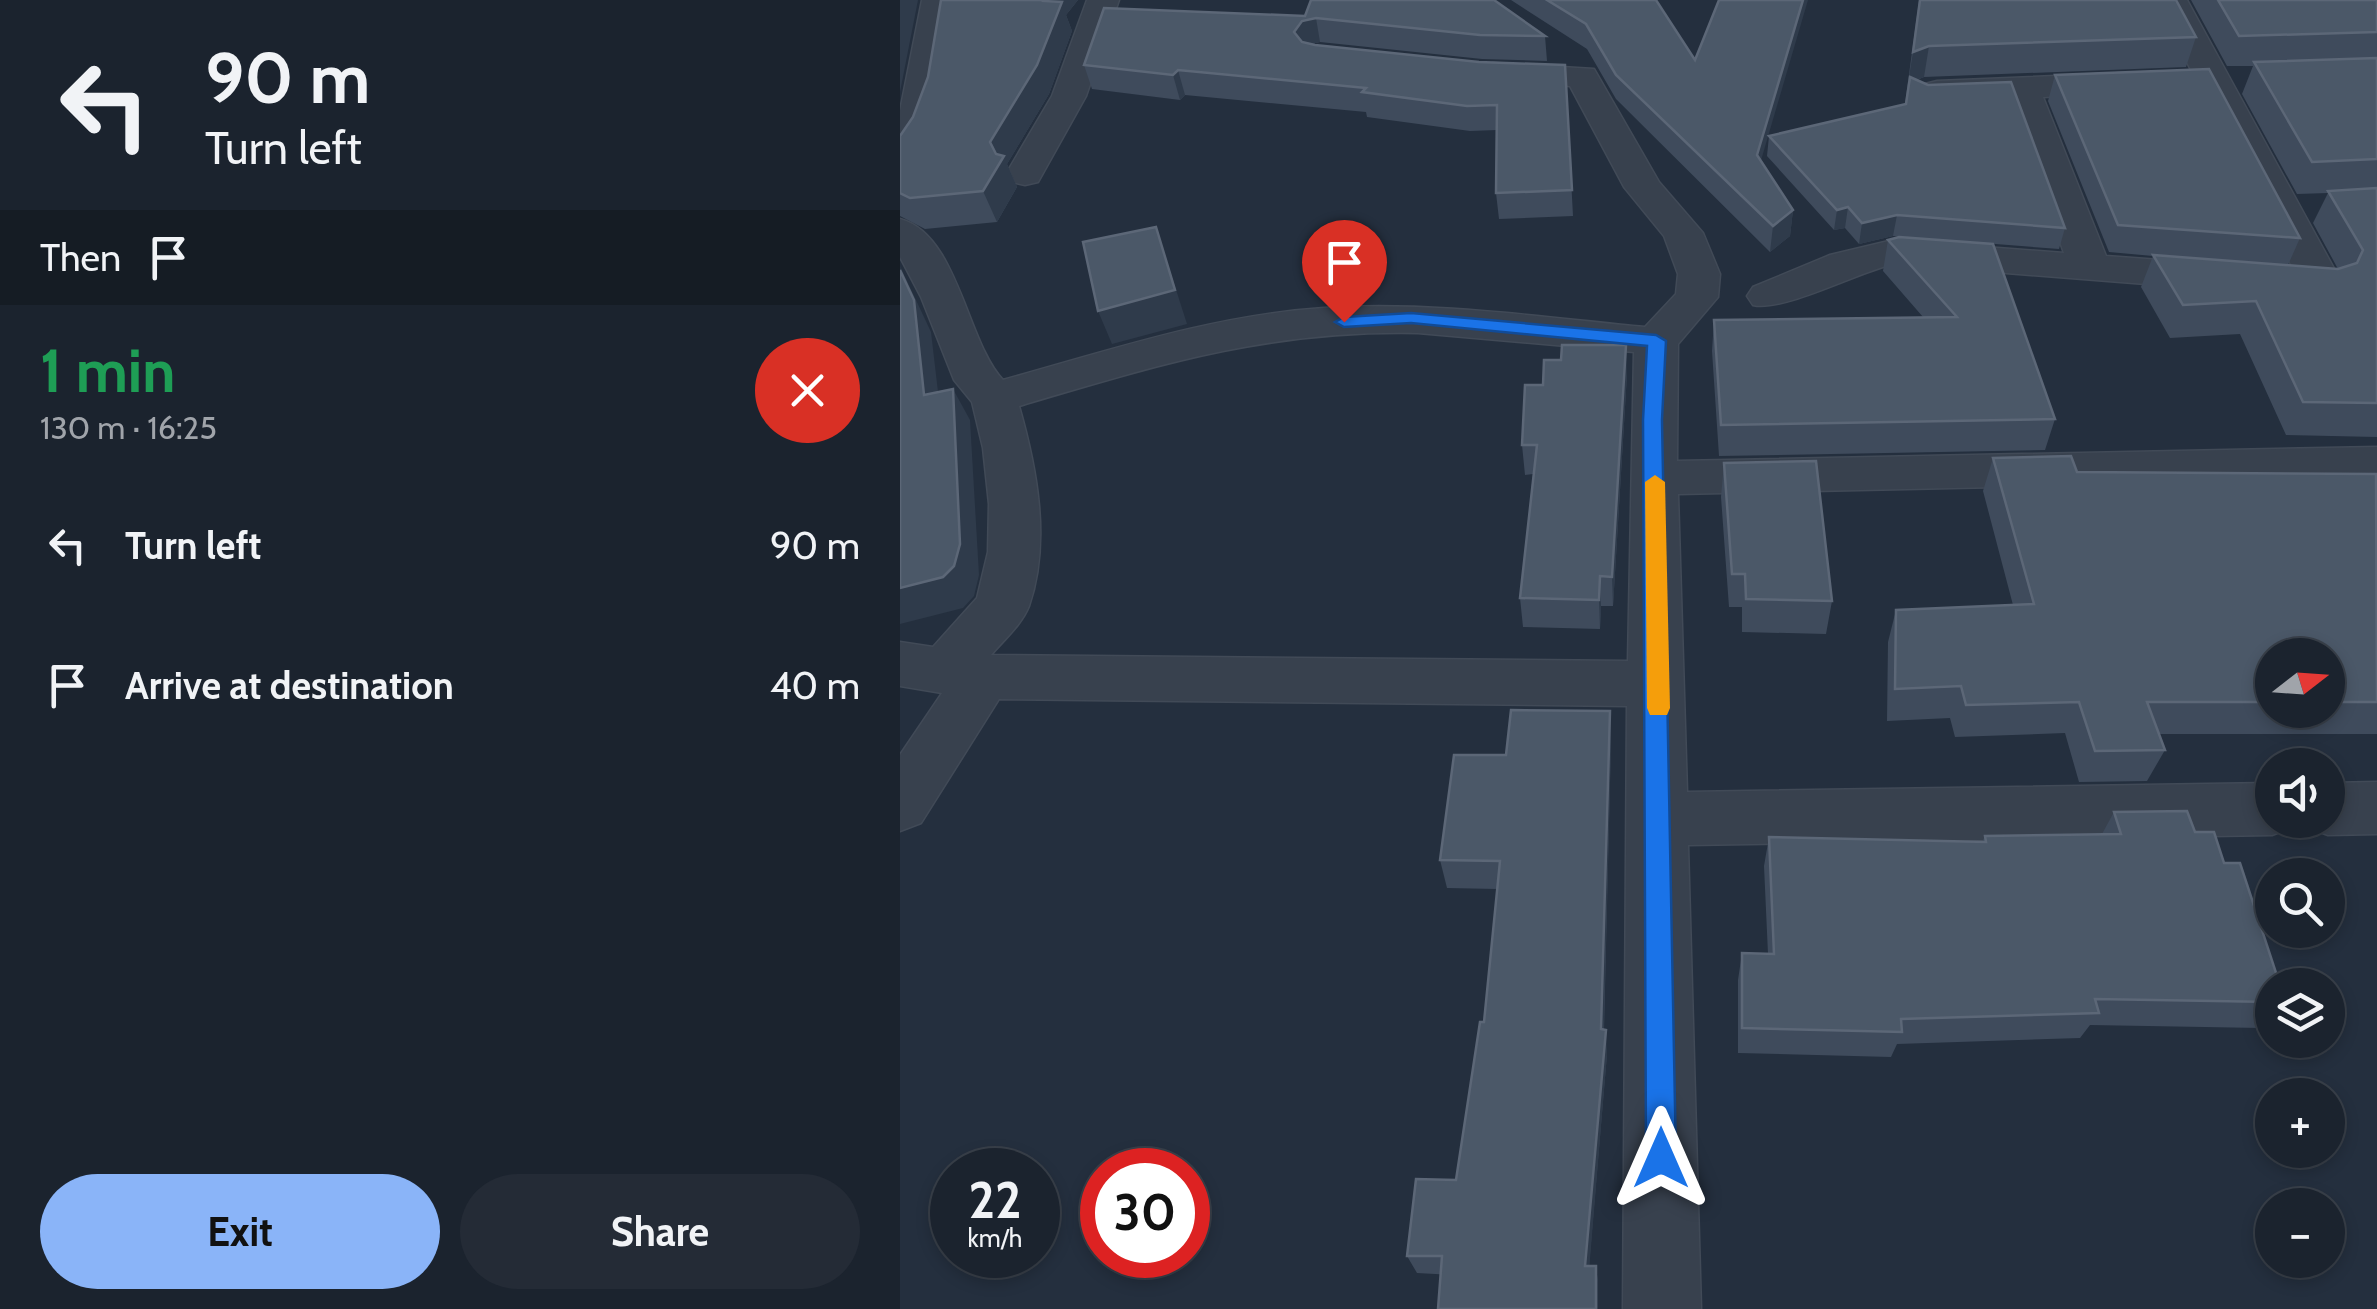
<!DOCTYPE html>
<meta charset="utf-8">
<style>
:root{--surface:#1b232e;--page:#242b36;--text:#f1f3f6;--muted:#a0a4aa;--line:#39404a;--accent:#8ab4f8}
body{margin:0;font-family:Cabin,sans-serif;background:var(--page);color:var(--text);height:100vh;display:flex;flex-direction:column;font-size:38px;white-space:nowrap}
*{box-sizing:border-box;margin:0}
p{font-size:32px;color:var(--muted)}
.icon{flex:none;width:55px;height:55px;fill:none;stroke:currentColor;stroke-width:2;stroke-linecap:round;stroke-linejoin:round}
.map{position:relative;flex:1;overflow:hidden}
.details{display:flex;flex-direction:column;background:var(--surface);width:900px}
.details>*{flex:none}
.hud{background:#1b232e;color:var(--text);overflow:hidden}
.needle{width:65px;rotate:73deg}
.buttons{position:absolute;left:1355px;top:638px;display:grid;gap:20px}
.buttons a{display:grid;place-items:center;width:90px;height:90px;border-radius:50%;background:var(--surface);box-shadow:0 5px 15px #0003,0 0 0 2px var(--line);font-size:50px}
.speed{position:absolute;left:30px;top:1148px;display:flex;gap:20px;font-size:50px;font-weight:700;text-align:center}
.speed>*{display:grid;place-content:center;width:130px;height:130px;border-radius:50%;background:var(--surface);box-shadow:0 5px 15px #0003,0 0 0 2px var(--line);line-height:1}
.speed small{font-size:25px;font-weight:400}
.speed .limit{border:15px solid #d22;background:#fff;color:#111}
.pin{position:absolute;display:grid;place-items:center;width:85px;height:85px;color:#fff;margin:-102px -42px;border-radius:50% 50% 50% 0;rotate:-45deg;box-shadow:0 0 10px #0007}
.pin .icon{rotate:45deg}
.me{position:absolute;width:110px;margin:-55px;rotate:0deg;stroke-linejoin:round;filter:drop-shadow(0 0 8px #0008)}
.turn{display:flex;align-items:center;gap:35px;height:210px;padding:0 40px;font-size:45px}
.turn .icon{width:130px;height:130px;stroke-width:2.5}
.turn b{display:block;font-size:70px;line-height:85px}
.then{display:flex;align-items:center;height:95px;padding:0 40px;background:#0003;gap:20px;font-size:38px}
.round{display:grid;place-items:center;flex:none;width:105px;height:105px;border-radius:52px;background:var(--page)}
.overview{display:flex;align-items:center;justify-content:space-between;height:170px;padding:0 40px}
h1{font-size:60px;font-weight:700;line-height:75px;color:#1e9e55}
.button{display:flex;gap:20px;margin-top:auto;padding:20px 40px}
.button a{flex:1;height:115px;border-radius:60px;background:var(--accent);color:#111;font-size:40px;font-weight:700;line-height:115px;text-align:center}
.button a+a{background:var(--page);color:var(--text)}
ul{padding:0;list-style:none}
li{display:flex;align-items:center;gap:30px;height:140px;padding:0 40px}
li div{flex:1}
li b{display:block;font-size:38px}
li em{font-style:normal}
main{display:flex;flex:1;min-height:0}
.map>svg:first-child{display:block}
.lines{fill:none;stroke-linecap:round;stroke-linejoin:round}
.minor-casing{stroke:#414a57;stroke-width:3}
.minor{fill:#38414e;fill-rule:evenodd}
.wall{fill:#3f4b5c;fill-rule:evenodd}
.shaded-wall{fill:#2f3b4b}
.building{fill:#4b5868;stroke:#5c6777;stroke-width:2.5}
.route{fill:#1a73e8;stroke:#114b97;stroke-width:2.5}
.slow{fill:#f59e0b}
</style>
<main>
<section class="details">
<div class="hud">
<div class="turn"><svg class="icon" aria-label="left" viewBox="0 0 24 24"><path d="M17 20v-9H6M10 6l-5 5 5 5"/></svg><div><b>90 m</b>Turn left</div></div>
<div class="then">Then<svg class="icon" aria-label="arrive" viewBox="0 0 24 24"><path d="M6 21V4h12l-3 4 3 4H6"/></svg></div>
</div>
<div class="overview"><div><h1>1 min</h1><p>130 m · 16:25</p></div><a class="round" style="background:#d93025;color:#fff"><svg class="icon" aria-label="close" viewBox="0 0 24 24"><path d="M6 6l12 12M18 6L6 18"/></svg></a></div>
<ul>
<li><svg class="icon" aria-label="left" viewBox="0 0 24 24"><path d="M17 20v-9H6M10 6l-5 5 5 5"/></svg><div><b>Turn left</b></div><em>90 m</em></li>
<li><svg class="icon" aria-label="arrive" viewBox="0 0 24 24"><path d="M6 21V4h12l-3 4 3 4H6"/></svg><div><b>Arrive at destination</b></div><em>40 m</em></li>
</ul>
<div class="button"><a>Exit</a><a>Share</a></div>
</section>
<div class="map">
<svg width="1477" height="1309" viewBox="0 0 1477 1309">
<rect width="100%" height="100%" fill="#242f3e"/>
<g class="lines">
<g class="minor-casing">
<g id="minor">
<path d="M22,0H54C45,53 44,119 13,164L0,167V111Z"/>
<polygon points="187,0 219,0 186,96 138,182 125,185 112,182 106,174 152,96"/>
<path d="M1255,0H1287L1443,285L1437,294L1422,298L993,264C956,273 883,312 853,305L847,296L853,287L930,255L993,240L1164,253L1109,98L1037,101L1025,98L1020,91L1025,84L1037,81L1226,73L1238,76L1243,83L1238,90L1226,93L1143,97L1206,256L1394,270Z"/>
<path d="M593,63L694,69L759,182L803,233L820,274L818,297L778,344L777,461L1477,447V479L778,494L787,792L1372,783V820H1397L1393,827L1372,835L788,845L801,1309H723L727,706L99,699L21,823L0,831V755L42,693L0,686V642L33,647L77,598L88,552L89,504L83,448L72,402L54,380L21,297L0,257V219C58,234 67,343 103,380C208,351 314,315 424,308C531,301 639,317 745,327L776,294L778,274L764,236L724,187L670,86L581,80L576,73L581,66ZM518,333L734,352L728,661L91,655C104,640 122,624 129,606C151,542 137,469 119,406C261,364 368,330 518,333Z"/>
<polygon points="1477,782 1477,834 1428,835 1407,827 1403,820 1428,820 1428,783"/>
</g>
</g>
<use href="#minor" class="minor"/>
</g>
<g class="wall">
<polygon points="41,0 178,0 166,15 172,31 149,94 107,164 117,187 97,222 25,229 0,216 0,136 13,117 28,77"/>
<polygon points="611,0 756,0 893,210 890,236 870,252 716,99 687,49"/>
<polygon points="1019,0 1276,0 1296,37 1286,67 1024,77 1017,80 1165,228 1159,249 993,236 959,244 945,228 934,230 867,156 869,136 1005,104"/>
<polygon points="1291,0 1477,0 1477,437 1386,435 1340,334 1270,338 1241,287 1253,256 1209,252 1148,101 1155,75 1400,238 1388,265 1438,269 1413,223 1428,193 1397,194 1342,94 1353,66 1327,66"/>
<polygon points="405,16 645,36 647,61 582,59 420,42 411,44 579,62 665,65 673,216 599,219 596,193 597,130 570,131 467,117 466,112 285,95 280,100 192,89 184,65"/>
<polygon points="988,240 1155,419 1145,450 819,456 812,351 814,320 1023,317 983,271"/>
<polygon points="727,374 713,606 701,606 700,629 623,627 620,598 633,474 625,475 622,445 643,385"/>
<path d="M1093,458L1177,472L1477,475V734H1258L1265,750L1247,781L1179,782L1165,733L1055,737L1050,718L987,721L988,642L996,610L1113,605L1083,491ZM1372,655H1428V710H1372Z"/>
<polygon points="824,463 932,601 926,634 842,632 842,607 829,607 821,497"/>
<polygon points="711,742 704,1030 707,1054 689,1266 696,1266 698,1283 517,1273 507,1256 556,1180 584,1022 597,889 547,888 540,860 606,755"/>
<polygon points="1214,812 1295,832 1324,863 1372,985 1372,1016 1361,1028 1190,1025 1180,1038 997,1044 991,1057 838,1053 838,980 842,953 868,954 864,866 869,837 1082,842 1085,836 1202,834"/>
</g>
<g class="shaded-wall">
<polygon points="0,0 18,0 0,92"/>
<polygon points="145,0 178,0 166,15 172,31 149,94 107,164 117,187 97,222 83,191 90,142"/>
<polygon points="903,0 908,0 855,181 857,155"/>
<polygon points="416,18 420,42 407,45 399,56 394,32 402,21"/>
<polygon points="1029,46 1024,77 1008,83 1013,52"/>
<polygon points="278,70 285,95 280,100 273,75"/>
<polygon points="948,207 945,228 934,230 937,210"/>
<polygon points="893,210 890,236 870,252 873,226"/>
<polygon points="997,215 993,236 959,244 962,223"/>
<polygon points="256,227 287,324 212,344 198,311"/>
<polygon points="0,266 31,332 42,426 24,395"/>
<polygon points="726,345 727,374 713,606 712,577"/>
<polygon points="53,389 70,420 79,575 74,596 63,608 0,624 0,588"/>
<polygon points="700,576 701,606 700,629 699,600"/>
<polygon points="710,711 711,742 703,1054 701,1029"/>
<polygon points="706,1030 707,1054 688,1283 685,1266"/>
<polygon points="696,1266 698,1283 698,1309 696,1309"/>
</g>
<g class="building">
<polygon points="41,0 145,0 144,1 162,2 137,65 90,142 96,154 104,156 83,191 10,198 0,193 0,136 13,117 28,77"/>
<polygon points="411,0 594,0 645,36 580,35 416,18 402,21 394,32 402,42 415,45 579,62 665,65 672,190 596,193 597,105 567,106 462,92 466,88 278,70 273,75 184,65 204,8 405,16"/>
<polygon points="647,0 756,0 795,60 819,0 903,0 857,155 893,210 873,226 716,75 686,24"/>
<polygon points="1020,0 1276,0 1296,37 1029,46 1013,52"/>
<polygon points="1318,0 1477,0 1477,32 1339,36"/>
<polygon points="1477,58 1477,159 1412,162 1354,62"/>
<polygon points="1309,69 1400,238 1218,225 1155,75"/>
<polygon points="1010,77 1028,85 1111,82 1165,228 997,215 962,223 948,207 937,210 869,136 1006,104"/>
<polygon points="1477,188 1477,403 1403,402 1356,301 1283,305 1253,255 1438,269 1457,263 1463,250 1428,191"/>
<polygon points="256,227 275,290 198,311 183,242"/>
<polygon points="999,237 1093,244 1155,419 821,425 814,320 1057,317 988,240"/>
<polygon points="0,270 14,300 24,395 53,389 60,544 54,566 43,577 0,588"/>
<polygon points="662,345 726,345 712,577 700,576 699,600 620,598 637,445 622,445 625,385 643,385 644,360 661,360"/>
<polygon points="1171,456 1177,472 1476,474 1477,702 1428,702 1428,655 1372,655 1372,702 1247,702 1265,750 1195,751 1179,702 1066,705 1061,686 995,689 996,610 1134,604 1093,458"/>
<polygon points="916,461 932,601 846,599 845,574 832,574 824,463"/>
<polygon points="611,710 710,711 701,1029 706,1030 685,1266 696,1266 696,1309 538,1309 542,1256 507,1256 516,1179 556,1180 580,1022 584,1022 600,861 540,860 554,755 606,755"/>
<polygon points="1287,811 1295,832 1314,832 1324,863 1340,863 1380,985 1372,985 1372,1002 1195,999 1199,1013 1001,1019 1002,1032 842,1028 842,953 874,954 869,837 1086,842 1085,836 1221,834 1214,812"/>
</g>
<polygon class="route" points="511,313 756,335 766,341 762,420 776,1158 772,1169 761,1173 751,1169 746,1158 743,420 747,346 511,323 444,327 435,322 444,317"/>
<polygon class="slow" points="755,475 765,482 770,708 767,715 750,715 747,708 745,482"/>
</svg>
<div class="buttons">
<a><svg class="needle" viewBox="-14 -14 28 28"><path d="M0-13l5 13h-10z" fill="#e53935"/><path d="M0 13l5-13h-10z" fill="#a0a4aa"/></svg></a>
<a><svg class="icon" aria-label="sound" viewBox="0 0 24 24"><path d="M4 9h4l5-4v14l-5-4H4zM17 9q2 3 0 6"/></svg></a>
<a><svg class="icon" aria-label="search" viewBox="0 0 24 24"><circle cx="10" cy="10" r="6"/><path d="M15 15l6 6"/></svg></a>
<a><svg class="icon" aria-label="layers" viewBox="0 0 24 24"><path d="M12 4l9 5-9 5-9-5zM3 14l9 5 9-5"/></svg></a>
<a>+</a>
<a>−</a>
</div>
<div class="speed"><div>22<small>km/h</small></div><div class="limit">30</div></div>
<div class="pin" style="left:444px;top:322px;background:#d93025"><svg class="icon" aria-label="arrive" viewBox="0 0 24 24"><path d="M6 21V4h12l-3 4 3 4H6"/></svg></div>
<svg class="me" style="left:761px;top:1158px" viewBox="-20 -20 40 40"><path d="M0-17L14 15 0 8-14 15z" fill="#1a73e8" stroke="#fff" stroke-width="4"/></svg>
</div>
</main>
